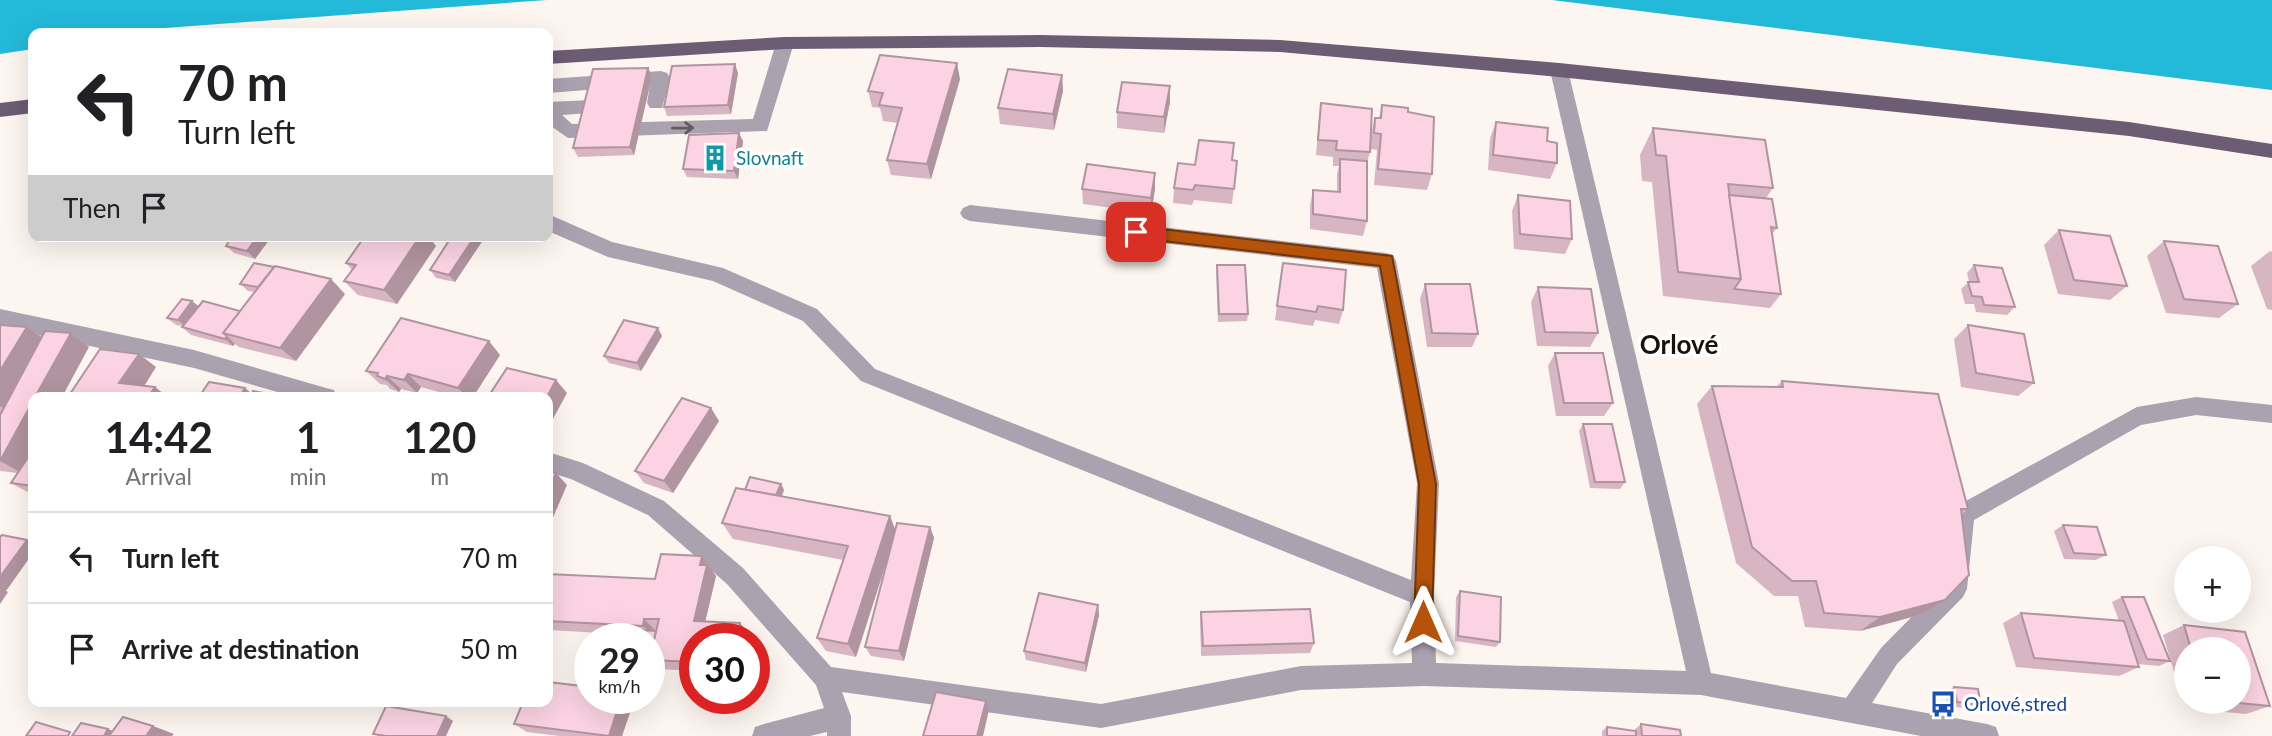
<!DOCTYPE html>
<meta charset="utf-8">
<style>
:root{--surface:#fff;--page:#f2f2f2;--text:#202124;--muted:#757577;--line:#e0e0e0}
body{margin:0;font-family:Lato,sans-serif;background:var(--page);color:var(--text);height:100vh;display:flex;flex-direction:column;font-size:26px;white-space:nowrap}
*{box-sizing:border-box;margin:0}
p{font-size:23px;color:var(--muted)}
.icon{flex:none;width:38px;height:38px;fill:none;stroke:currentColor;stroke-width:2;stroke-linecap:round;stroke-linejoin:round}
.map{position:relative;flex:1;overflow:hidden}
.drawer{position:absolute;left:28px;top:392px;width:525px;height:315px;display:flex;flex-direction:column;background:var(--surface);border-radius:14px;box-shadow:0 7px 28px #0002}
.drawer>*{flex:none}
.banner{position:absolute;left:28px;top:28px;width:525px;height:214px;border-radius:14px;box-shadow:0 7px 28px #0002;background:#fff;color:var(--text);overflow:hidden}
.controls{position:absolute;left:2174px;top:546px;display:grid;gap:14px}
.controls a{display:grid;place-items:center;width:77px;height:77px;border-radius:50%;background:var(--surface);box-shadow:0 7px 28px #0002;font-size:35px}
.speed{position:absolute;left:574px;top:623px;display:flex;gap:14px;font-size:35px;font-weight:700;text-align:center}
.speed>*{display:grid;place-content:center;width:91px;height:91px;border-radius:50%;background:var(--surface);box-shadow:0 7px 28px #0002;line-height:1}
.speed small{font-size:18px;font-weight:400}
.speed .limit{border:10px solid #d22;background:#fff;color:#111}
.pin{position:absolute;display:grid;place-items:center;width:60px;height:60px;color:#fff;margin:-30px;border-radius:14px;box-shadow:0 4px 10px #0006}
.me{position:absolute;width:77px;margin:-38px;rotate:0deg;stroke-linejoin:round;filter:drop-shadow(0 0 5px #0008)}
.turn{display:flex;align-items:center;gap:24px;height:147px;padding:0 35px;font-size:32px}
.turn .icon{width:91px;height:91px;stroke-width:2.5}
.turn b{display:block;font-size:49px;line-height:60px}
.then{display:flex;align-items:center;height:66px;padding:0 35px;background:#0003;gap:14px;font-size:26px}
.eta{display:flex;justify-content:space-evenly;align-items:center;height:119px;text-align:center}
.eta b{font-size:42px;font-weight:700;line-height:49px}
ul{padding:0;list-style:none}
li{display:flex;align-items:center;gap:21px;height:91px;padding:0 35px;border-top:2px solid var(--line)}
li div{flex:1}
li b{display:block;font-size:26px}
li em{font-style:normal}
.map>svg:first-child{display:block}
.water{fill:#23b9d9}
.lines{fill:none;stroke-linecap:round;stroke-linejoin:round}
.minor{fill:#aaa2af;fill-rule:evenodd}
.major{fill:#6c5c74;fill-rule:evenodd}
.wall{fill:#d8b5c3}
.shaded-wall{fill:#b0949f}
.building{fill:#fbd3e3;stroke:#b0949f;stroke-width:2}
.oneway{stroke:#635a5c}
.route{fill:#b45309;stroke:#753606;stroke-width:2}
.labels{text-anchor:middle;stroke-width:7;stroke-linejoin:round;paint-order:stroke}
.culture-label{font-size:19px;fill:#0d838f;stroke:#fff;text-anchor:start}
.transit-label{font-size:19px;fill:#164399;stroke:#fff;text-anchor:start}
.district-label{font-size:26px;font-weight:bold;fill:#1c1109;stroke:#fff}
</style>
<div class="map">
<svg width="2272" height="736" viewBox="0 0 2272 736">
<rect width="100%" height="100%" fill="#fcf5f0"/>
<g class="water">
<polygon points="0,0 547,0 151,29 127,33 33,33 33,49 0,54"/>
<polygon points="1552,0 2272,0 2272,90"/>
</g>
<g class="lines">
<g class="minor">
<polygon points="785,37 791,38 794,43 767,131 568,138 548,124 548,102 612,99 618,101 621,106 618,111 562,115 572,124 753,119 776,43 779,38"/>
<polygon points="1559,63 1565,65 1568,70 1711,673 1846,698 1881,648 1944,584 1952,514 1955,507 2137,407 2196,397 2272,405 2272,423 2196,415 2141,425 1974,520 1967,589 1963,597 1897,664 1872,703 1987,724 1996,727 1999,736 1921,736 1701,695 1424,686 1301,690 1101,728 842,692 851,716 851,736 827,736 827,732 810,736 752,736 755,727 764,724 824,708 816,685 727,584 648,515 571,479 548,472 548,452 583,463 664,501 743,568 831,667 1101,704 1301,666 1412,663 1410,602 861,381 803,321 713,281 608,257 548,231 548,214 612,242 723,268 817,309 875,369 1411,580 1417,483 1377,268 970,221 963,218 960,213 963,208 970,205 1386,253 1393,255 1396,261 1439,483 1434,595 1436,663 1686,671 1550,70 1553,65"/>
<polygon points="661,71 667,73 670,78 662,108 650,108 647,103 650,85 548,93 548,79"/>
<polygon points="0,309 194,350 326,388 334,390 337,397 295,397 194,368 0,327"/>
</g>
<g class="major">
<polygon points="1040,35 1280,40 1559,63 2129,122 2272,144 2272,158 2129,136 1559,77 1280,52 1040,47 785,49 548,64 548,51 785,37"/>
<polygon points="33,99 33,113 0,117 0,103"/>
</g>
</g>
<g class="wall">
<polygon points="648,68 652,76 634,155 578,157 573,148"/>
<polygon points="738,73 731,114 667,116 664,107"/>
<polygon points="1062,75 1063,91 1054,130 1000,124 998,108"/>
<polygon points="960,79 931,179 891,175 887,160 898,123 883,121 880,108 872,107 868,91"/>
<polygon points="1170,86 1170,102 1164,133 1117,128 1117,112"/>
<polygon points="1321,103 1370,152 1367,162 1367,221 1363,236 1310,229 1310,205 1313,190 1337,191 1337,174 1339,166 1333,166 1333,157 1316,155 1319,119"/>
<polygon points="1382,105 1408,112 1432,174 1427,190 1374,185 1377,150 1371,149 1371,134 1375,118 1379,118"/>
<polygon points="1496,122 1547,141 1557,163 1550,179 1488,170 1490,138"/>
<polygon points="1653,128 1773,188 1766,198 1777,228 1772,234 1781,294 1770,308 1663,296 1652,182 1642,181 1640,155"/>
<polygon points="743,141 738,179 687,177 683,169"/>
<polygon points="1233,160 1237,161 1232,204 1194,200 1192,205 1173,203 1174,188 1195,165"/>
<polygon points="1082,189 1155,189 1151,213 1083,204"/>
<polygon points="1518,195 1572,239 1565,254 1514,249 1512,211"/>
<polygon points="2059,230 2127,286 2110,300 2058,294 2044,245"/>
<polygon points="232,236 272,236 255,259 234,253 226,246"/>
<polygon points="365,236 428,236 436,246 397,304 358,295 344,281 352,270 346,263"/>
<polygon points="483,240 455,282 436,278 430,270"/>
<polygon points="2164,241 2238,304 2219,318 2166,313 2147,256"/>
<polygon points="2270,251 2272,252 2272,310 2267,309 2251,266"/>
<polygon points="1283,263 1343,310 1339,324 1315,320 1313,326 1275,320"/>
<polygon points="1217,265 1248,314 1247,321 1218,322 1216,272"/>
<polygon points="1974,265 2015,307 2007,315 1976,312 1974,304 1965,304 1961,289 1969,282 1967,273"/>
<polygon points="240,284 345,294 296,361 239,347 235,344 233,346 191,335 182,327 183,326 176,325 167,318 199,307 240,311 254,292 248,291"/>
<polygon points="1425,284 1478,334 1472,347 1427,347 1420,299"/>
<polygon points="1538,287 1598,333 1590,347 1537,346 1531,302"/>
<polygon points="0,324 2,325 27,327 42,337 71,333 89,347 33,397 33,495 11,483 18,473 0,471 0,414 1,413 0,413"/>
<polygon points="1968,325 2034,383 2018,396 1961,387 1954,339"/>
<polygon points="662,336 641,371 609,363 604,356"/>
<polygon points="1555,353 1613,403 1604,416 1556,416 1548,366"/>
<polygon points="500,355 473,397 457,397 421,387 417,393 401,389 399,392 390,389 387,385 380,384 366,371"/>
<polygon points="1782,381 1968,509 1962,514 1945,600 1923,614 1860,631 1805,627 1798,596 1774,596 1736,563 1697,404 1712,386 1776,387"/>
<polygon points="719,421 673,493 644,483 635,471"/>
<polygon points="1583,424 1625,482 1620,489 1590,488 1579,431"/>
<polygon points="781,484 784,490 782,496 890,516 895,529 930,527 934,538 904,661 871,656 865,647 889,555 856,657 826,651 817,638 843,560 733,539 722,523 745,490"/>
<polygon points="2063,525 2106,555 2096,560 2064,559 2054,531"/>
<polygon points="710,567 710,569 716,576 705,621 740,623 748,633 695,639 695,671 659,669 656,667 655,670 649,670 649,639 602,633 548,630 548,574 655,579"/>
<polygon points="1460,591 1500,642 1496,647 1455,641 1456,597"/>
<polygon points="2122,597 2170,661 2159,666 2138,664 2139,667 2119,676 2016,667 2003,623 2021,613 2119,621 2112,602"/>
<polygon points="1098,605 1099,615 1086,672 1026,660 1024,651"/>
<polygon points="1201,612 1314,643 1310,653 1201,656 1200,622"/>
<polygon points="2184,625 2245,632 2270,706 2246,714 2205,710 2203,702 2238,702 2238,649 2186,649 2186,692 2180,692 2163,635"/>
<polygon points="1954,687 1981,705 1972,709 1948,706 1945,692"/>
<polygon points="590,698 632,698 634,701 622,736 560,736 527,732 514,724"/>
<polygon points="1641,724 1681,736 1602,736 1602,731 1607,727 1633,731"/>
</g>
<g class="shaded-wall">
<polygon points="957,63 960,79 931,179 927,164"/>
<polygon points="735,64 738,73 731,114 728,105"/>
<polygon points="648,68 652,76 634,155 630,147"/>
<polygon points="1062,75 1063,91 1054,130 1053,114"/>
<polygon points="1170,86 1170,102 1164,133 1164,117"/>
<polygon points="739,133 743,141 738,179 734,171"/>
<polygon points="1155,173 1155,189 1151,213 1151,198"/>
<polygon points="258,236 272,236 255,259 247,251"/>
<polygon points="420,236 428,236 436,246 397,304 384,290"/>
<polygon points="475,236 481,236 483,240 455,282 449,275"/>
<polygon points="331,279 345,294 296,361 280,348"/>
<polygon points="192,301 201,308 186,327 178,320"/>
<polygon points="27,327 47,341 11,413 0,406 0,371"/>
<polygon points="658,328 662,336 641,371 637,363"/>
<polygon points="71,333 89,347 62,397 35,397"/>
<polygon points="227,336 235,344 233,346 225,339"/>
<polygon points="489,341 500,355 473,397 467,397 458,388"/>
<polygon points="139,354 156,367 138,396 119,383"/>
<polygon points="408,374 421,387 417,393 404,380"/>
<polygon points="387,376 401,389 399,392 385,379"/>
<polygon points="556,380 567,393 548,428 548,397 547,397"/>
<polygon points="155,387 168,397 148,397"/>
<polygon points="245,388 256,397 239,397"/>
<polygon points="33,401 33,451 22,473 0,461"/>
<polygon points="711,408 719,421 673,493 664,481"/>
<polygon points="556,473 567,485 548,529 548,492"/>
<polygon points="781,484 784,490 776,510 773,504"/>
<polygon points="890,516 896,532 856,657 848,644"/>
<polygon points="930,527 934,538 904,661 899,651"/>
<polygon points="27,540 33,544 33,553 6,591 8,592 0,604 0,577"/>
<polygon points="702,556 716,576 703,631 694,621"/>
<polygon points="1945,600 1923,614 1860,631 1880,617"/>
<polygon points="1098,605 1099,615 1086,672 1085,663"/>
<polygon points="644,619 654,629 653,635 643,626"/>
<polygon points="740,623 748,633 747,639 737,639"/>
<polygon points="651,662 656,667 655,670 650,665"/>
<polygon points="621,698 632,698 634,701 622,736 609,736"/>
<polygon points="986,701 989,710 983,736 977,736"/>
<polygon points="446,716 453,721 446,736 437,736"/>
<polygon points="153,726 174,734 172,736 146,736"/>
<polygon points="108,729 126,736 104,736"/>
</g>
<g class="building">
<polygon points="880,55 957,63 927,164 887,160 902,108 879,105 883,93 868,91"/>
<polygon points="735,64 728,105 664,107 672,66"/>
<polygon points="648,68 630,147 573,148 593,69"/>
<polygon points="1008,69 1062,75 1053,114 998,108"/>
<polygon points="1122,82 1170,86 1164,117 1117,112"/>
<polygon points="1321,103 1372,109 1370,152 1336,150 1337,141 1318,140"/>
<polygon points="1382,105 1408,108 1408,112 1434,117 1432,174 1378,169 1381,134 1374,133 1375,118 1381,118"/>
<polygon points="1496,122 1548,128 1547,141 1557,143 1557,163 1493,155"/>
<polygon points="1653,128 1765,140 1773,188 1728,184 1741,279 1678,272 1666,156 1656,155"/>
<polygon points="739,133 734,171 683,169 689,135"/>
<polygon points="1199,140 1234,143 1232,160 1237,161 1234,189 1195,185 1193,190 1174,188 1178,163 1195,165"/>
<polygon points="1340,159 1367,161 1367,221 1313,214 1313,190 1340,192"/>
<polygon points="1087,164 1155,173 1151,198 1082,189"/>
<polygon points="1518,195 1570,201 1572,239 1520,234"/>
<polygon points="1729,195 1772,199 1777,228 1771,227 1781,294 1734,289 1741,279"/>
<polygon points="2059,230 2110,236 2127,286 2074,280"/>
<polygon points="232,236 258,236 247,251 226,246"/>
<polygon points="365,236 420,236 384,290 344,281 356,265 346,263"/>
<polygon points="452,236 475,236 449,275 430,270"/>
<polygon points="2164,241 2218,246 2238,304 2184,299"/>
<polygon points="254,263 274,267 258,287 240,284"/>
<polygon points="1283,263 1346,270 1343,310 1318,306 1316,312 1277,306"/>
<polygon points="1217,265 1245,265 1248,314 1219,314"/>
<polygon points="1974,265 2002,268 2015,307 1984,305 1982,297 1972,296 1968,282 1979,282"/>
<polygon points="275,266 331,279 280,348 223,333"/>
<polygon points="1425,284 1470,284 1478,334 1432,333"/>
<polygon points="1538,287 1591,289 1598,333 1545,332"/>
<polygon points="182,299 192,301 178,320 167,318"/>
<polygon points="203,301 240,311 223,333 227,336 225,339 182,327"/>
<polygon points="401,318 489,341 458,388 408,374 404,380 387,376 385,379 377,376 378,373 366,371"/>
<polygon points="624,320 658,328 637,363 604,356"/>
<polygon points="0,325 27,327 0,371"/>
<polygon points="1968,325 2024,334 2034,383 1976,373"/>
<polygon points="45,331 71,333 35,397 33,397 33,401 0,461 0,415"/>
<polygon points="100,349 139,354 119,383 155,387 148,397 68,397"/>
<polygon points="1555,353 1603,353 1613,403 1564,403"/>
<polygon points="507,368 556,380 547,397 488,397"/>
<polygon points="1782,381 1938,394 1968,509 1961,509 1969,575 1945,600 1880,617 1824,613 1816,581 1792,581 1752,547 1712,386 1783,387"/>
<polygon points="209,382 245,388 239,397 199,397"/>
<polygon points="253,391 286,397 250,397"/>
<polygon points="682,398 711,408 664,481 635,471"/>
<polygon points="1583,424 1612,424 1625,482 1595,482"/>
<polygon points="33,450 33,486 11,483"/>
<polygon points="548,471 556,473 548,492"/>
<polygon points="750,477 781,484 776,495 745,490"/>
<polygon points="736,488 890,516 848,644 817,638 848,546 722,523"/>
<polygon points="897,523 930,527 899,651 865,647"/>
<polygon points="2063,525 2097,527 2106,555 2074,553"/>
<polygon points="2,535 27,540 0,577 0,537"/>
<polygon points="661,554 702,556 700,565 707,565 694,621 740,623 737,639 695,639 695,662 649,660 659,619 644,619 643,626 548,621 548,574 655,579"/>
<polygon points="1460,591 1501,597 1500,642 1458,636"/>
<polygon points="1039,593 1098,605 1085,663 1024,651"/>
<polygon points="2122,597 2144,597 2170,661 2147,659"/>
<polygon points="1310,609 1314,643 1203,646 1201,612"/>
<polygon points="2021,613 2124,621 2139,667 2034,658"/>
<polygon points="2184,625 2245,632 2270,706 2229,702 2238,702 2238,649 2191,649"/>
<polygon points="603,628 656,631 649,659 649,639 600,639"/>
<polygon points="548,682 590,687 590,698 621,698 609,736 514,724 523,702 548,702"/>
<polygon points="1954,687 1978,689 1981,705 1957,702"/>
<polygon points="936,692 986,701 977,736 923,736"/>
<polygon points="386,706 446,716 437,736 386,736 373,734"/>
<polygon points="123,717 153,726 146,736 109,736"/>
<polygon points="36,722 70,732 68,736 26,736"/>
<polygon points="81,723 108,729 104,736 72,736"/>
<polygon points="1641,724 1680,730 1681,736 1642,736"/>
<polygon points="1607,727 1636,731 1636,736 1607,736"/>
</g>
<defs><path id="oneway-shaft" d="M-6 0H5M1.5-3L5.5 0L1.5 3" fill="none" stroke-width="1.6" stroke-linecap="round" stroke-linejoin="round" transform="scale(1.75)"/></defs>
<use class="oneway" href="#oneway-shaft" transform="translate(683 128) rotate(-1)"/>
<polygon class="route" points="1136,226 1392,256 1436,484 1432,622 1429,628 1423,630 1417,628 1414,622 1419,484 1380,266 1136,238 1129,232"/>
<defs>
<g id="building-bare" transform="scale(2.1)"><path d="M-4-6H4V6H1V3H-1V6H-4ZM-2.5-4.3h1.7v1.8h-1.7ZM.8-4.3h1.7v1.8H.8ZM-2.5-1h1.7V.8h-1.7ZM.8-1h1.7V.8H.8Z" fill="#0f9aa8" stroke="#fff" stroke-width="2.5" paint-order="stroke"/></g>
<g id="bus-bare" transform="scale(2.1)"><path d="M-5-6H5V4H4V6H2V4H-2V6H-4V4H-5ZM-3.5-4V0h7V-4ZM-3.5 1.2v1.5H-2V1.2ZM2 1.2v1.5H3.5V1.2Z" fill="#1a4fb4" stroke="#fff" stroke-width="2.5" paint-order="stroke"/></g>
</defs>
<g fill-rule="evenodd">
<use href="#building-bare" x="715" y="158"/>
<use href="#bus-bare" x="1943" y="704"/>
</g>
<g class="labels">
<g class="culture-label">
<text x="736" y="165">Slovnaft</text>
</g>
<g class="transit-label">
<text x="1964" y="711">Orlové,stred</text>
</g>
<g class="district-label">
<text x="1679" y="354">Orlové</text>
</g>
</g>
</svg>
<div class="controls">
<a>+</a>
<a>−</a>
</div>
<div class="speed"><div>29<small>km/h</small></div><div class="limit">30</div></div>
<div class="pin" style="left:1136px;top:232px;background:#d93025"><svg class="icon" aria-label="arrive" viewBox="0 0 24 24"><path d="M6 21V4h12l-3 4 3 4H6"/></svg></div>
<svg class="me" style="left:1423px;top:622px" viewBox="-20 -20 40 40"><path d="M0-17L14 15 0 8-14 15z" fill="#b45309" stroke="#fff" stroke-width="4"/></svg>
<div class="banner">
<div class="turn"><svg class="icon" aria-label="left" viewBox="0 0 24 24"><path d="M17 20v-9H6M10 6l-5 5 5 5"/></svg><div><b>70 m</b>Turn left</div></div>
<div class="then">Then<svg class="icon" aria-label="arrive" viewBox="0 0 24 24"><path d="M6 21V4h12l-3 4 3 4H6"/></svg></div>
</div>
<section class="drawer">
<div class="eta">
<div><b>14:42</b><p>Arrival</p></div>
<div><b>1</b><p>min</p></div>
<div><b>120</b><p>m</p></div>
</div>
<ul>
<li><svg class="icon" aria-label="left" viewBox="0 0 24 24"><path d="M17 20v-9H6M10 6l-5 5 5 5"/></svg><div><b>Turn left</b></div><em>70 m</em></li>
<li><svg class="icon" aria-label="arrive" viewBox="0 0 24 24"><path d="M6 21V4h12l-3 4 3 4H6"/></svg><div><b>Arrive at destination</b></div><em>50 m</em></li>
</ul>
</section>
</div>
